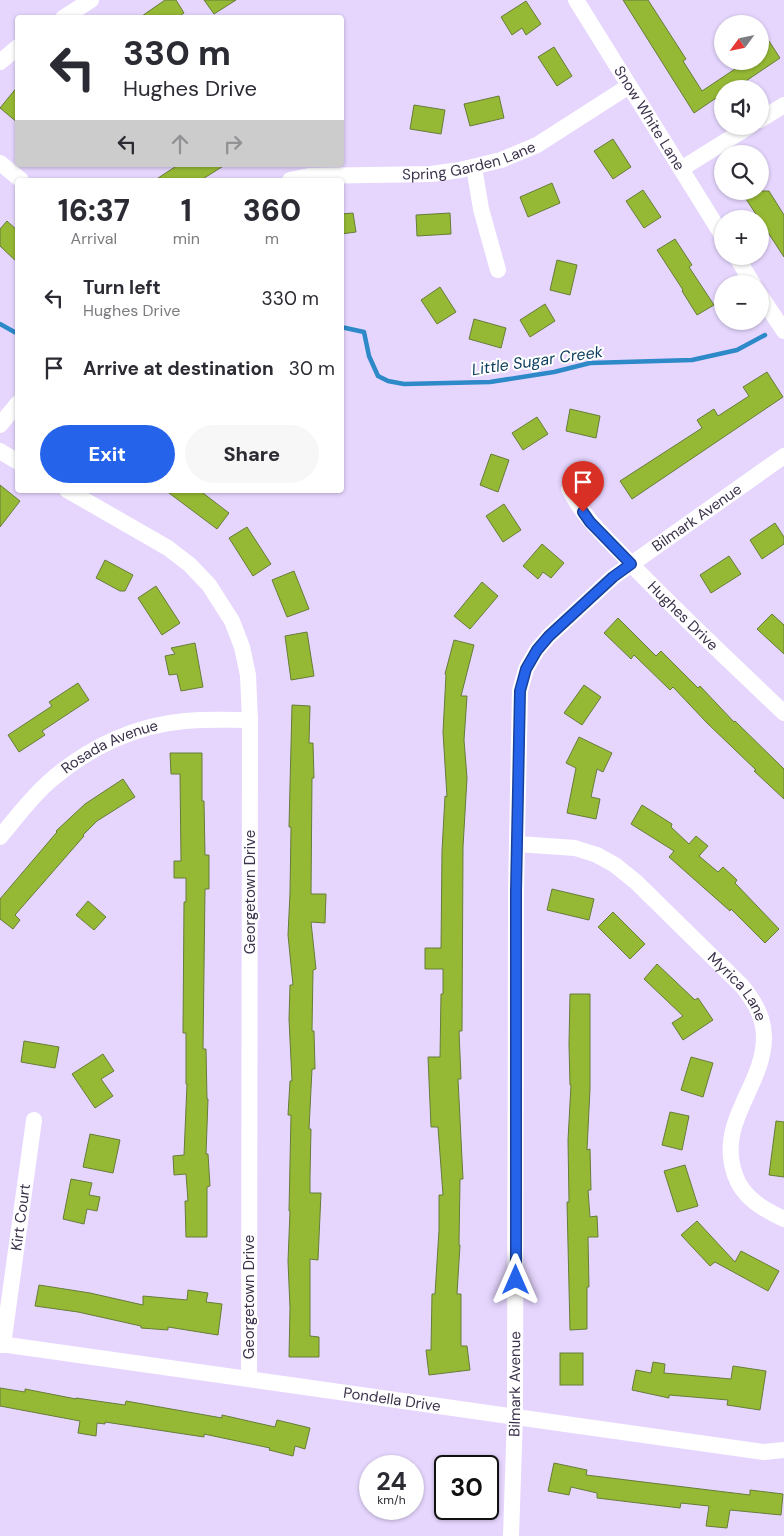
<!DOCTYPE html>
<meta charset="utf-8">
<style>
:root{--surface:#fff;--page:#f7f7f7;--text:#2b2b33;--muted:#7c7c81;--accent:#2563eb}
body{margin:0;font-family:"DM Sans",sans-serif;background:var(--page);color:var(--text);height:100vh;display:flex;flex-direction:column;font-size:19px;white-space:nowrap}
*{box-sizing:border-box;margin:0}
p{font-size:16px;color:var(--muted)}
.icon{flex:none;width:28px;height:28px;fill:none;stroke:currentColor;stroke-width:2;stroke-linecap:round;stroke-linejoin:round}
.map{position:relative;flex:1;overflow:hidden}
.drawer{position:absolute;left:15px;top:178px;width:329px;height:315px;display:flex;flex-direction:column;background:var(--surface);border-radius:5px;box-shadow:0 1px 4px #0004}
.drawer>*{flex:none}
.guide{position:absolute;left:15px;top:15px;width:329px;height:152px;border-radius:5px;box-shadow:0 1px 4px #0004;background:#fff;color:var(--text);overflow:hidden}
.needle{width:32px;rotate:237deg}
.fabs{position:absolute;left:714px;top:15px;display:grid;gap:10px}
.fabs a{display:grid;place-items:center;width:55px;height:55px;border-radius:50%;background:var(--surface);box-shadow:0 1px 4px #0004;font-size:25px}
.speed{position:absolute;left:359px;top:1455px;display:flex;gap:10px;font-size:25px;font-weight:700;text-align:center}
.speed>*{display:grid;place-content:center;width:65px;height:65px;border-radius:50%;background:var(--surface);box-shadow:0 1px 4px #0004;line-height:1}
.speed small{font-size:12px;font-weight:400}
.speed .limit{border:2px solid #111;border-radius:8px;background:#fff;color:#111}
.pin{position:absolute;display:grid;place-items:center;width:42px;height:42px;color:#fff;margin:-51px -21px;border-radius:50% 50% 50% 0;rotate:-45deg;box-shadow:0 0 5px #0007}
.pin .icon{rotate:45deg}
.me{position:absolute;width:55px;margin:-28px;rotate:0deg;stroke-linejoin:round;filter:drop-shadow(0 0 4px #0008)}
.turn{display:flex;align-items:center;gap:18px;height:105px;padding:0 25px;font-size:22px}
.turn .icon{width:65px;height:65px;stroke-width:2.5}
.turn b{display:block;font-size:35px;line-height:42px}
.lanes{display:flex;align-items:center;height:48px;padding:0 25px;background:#0003;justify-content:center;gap:25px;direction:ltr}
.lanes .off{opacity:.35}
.eta{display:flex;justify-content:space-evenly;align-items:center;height:85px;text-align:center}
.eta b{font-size:30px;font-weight:800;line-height:35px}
.action{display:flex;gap:10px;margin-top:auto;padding:10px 25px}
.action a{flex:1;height:58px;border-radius:30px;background:var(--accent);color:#fff;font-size:20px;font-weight:800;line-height:58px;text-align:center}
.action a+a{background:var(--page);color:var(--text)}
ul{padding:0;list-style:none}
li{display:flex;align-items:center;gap:15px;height:70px;padding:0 25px}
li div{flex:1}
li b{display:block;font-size:19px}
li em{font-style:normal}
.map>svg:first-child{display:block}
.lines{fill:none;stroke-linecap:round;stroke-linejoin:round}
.stream{stroke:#2d89c8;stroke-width:4.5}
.building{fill:#96b935;stroke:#677c38}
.street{stroke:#fff;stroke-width:16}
.route-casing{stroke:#184099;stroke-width:12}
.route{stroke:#2563eb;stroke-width:9}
.labels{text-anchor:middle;stroke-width:4;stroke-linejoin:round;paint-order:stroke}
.street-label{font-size:15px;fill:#3c314b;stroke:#fff}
.water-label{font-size:16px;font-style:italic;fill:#0c3d5e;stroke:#fff}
</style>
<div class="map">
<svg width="784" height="1536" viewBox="0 0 784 1536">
<rect width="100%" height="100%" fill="#e6d6fe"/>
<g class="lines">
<g class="stream">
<polyline points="0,324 18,334"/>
<polyline points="341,327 364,332 369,356 378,376 388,381 404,384 490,382 554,372 590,363 692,360 737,350 765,335"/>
</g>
</g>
<g class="building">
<polygon points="165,0 176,0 184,13 177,18 139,18"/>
<polygon points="204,0 236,0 214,14"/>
<polygon points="623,0 648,0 686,59 683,61 702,91 747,61 760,61 760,47 769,41 780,58 740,85 742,89 722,89 722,94 694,113"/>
<polygon points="526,1 541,24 526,35 522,28 512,35 501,17"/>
<polygon points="554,47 572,76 557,86 538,57"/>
<polygon points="18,86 18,123 0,108"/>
<polygon points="499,96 504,118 470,126 464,104"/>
<polygon points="414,105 445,110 441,134 410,129"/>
<polygon points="613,139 631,167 613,179 594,151"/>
<polygon points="178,165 225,165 201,180 155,180"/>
<polygon points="552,183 560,203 528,217 520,197"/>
<polygon points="643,190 661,217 644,228 626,201"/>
<polygon points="751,191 769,191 784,215 784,257 744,196"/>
<polygon points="353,213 356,232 341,234 341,214"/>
<polygon points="450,213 451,234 417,236 416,215"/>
<polygon points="7,221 18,231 18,263 0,246 0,229"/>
<polygon points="675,239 692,265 689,267 714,305 697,315 682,291 683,290 657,250"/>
<polygon points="557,260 577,265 570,295 550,290"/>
<polygon points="440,287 456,312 437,324 421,300"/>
<polygon points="545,304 555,321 530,337 520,320"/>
<polygon points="474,319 506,328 501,348 469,339"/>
<polygon points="767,372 783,397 632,499 620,481 702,428 697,420 714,409 718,416 749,396 743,387"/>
<polygon points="570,409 600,416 596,438 566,431"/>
<polygon points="537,417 548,434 523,450 512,433"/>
<polygon points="491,454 509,460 498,492 480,485"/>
<polygon points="0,485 20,501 0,527"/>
<polygon points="165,490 199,490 229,513 217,529"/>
<polygon points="504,504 521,530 503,542 486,516"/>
<polygon points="775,523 784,537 784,544 762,559 750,540"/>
<polygon points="247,527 271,564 253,576 229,538"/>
<polygon points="542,544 564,563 551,578 543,572 538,579 523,566"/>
<polygon points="729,556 741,574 711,593 700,575"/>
<polygon points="105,560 133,575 125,591 120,591 96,578"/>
<polygon points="294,571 309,609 287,617 272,580"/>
<polygon points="482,582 498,596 470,629 454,616"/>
<polygon points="156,586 180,623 162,635 138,598"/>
<polygon points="772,614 784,625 784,654 757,629"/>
<polygon points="618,618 656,656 661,651 698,688 700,686 734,722 735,721 784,769 784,799 754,771 756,770 707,723 673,687 670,690 634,655 631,659 604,633"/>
<polygon points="307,632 314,676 291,680 285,636"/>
<polygon points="454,640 474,645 461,696 467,696 464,740 467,778 463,847 462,1031 459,1031 461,1079 458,1079 463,1179 460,1179 459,1245 460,1245 457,1294 461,1294 461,1346 467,1346 470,1370 429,1375 426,1350 431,1350 432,1294 435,1294 439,1230 439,1195 443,1195 438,1127 431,1127 428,1057 440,1057 441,994 443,994 443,969 425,969 425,948 441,948 442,851 445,796 447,797 443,732 446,675 445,674"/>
<polygon points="195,643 203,687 181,691 177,674 169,675 165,656 175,654 171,648"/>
<polygon points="78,683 89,700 42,731 45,735 19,752 8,735 52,706 49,702"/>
<polygon points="584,685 601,697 582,725 564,713"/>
<polygon points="292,705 310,706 309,743 313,743 314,778 312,778 311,894 326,894 325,923 311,922 316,969 313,970 312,1031 314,1031 315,1069 312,1069 309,1129 311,1129 310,1176 310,1193 321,1193 318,1260 310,1259 310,1336 319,1337 319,1357 289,1357 290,1308 288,1261 290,1211 289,1211 291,1115 288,1115 290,1081 292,1081 289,1019 290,985 293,985 288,935 290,893 291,827 289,827"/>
<polygon points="579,737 612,753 603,772 597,769 591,797 600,799 596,819 567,813 576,768 566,763"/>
<polygon points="170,753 202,753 202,801 204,801 205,855 209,855 209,889 205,889 203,1049 206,1049 207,1099 208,1099 206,1154 208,1154 210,1186 207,1187 207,1237 186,1237 185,1201 188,1201 186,1174 174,1175 173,1156 184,1155 187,1084 186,1084 186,1033 183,1033 184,902 186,902 186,878 174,878 174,861 181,861 180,774 171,774"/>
<polygon points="123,779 135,797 97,821 83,835 84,836 15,915 20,920 13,929 0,919 0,899 57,832 56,831 85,804"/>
<polygon points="642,805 672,824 671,827 689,844 696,836 708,846 699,856 718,872 723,867 737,880 735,883 779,929 765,943 731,909 730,911 669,857 674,851 631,824"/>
<polygon points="552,889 594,899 589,920 547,910"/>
<polygon points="88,901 106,917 94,930 76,915"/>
<polygon points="613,912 645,944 630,959 598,927"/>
<polygon points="657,964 695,1000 698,998 713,1020 683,1040 672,1023 683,1016 644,979"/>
<polygon points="570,994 590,994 590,1089 587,1150 590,1149 591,1190 588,1190 590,1217 597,1216 598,1237 588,1237 589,1287 587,1287 587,1329 570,1330 567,1202 569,1202 568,1140 571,1085 570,1085 569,1044"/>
<polygon points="24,1041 59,1047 55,1068 21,1062"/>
<polygon points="103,1054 114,1071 101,1079 113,1096 95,1108 72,1074"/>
<polygon points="691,1057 713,1063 703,1097 681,1090"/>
<polygon points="670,1112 689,1116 682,1150 662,1145"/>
<polygon points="776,1121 784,1122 784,1177 769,1175"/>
<polygon points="90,1134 120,1140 113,1173 83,1167"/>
<polygon points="685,1165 698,1206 677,1212 664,1171"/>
<polygon points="71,1179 92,1183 89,1195 100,1197 97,1211 87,1209 84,1224 63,1219"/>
<polygon points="697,1221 735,1262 741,1251 779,1271 768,1291 715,1262 710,1266 681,1235"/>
<polygon points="39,1285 90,1293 143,1305 143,1296 187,1300 188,1290 208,1293 206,1302 222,1304 218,1335 168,1327 168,1330 141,1328 141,1326 78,1312 35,1306"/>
<rect x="560" y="1353" width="23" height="32"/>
<polygon points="653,1362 665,1364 664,1373 731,1379 733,1366 766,1371 760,1410 727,1405 728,1400 669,1395 669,1398 632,1390 636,1370 651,1373"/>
<polygon points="0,1388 25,1392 25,1389 76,1399 76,1398 125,1405 126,1401 222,1418 222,1415 275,1427 277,1420 310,1428 305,1449 295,1446 293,1456 269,1450 270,1448 204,1434 204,1437 105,1422 105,1424 97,1423 96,1436 78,1433 80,1421 0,1406"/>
<polygon points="554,1463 587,1470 586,1475 750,1495 750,1490 783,1494 781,1515 730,1510 727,1528 706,1526 709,1506 681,1503 680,1508 597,1498 597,1493 571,1487 569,1495 548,1491"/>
</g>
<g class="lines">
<g class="street">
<path id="s1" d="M576,0L722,235"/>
<polyline points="63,18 91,0"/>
<polyline points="0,62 18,47"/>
<polyline points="760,120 784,105"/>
<polyline points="0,163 21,180"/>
<polyline points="474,167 481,209 498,270"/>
<polyline points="681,169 750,126"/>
<path id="s2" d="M290,180L309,176L431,174L460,170L501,160L537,145L629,86"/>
<polyline points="736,256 753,284"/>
<polyline points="760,295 784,331"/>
<polyline points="0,425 18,403"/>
<polyline points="0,451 18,462"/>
<path id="s3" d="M569,489C584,519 609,540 632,565C681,616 733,664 784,713"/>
<polyline points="67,490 168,548 190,565 209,585 232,621 242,647 248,675 250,720 249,1379"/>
<path id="s4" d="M0,837C16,818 32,796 51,780C88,748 135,725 185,721C206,719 228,720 250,720"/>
<path id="s5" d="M518,844L575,848L597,855L615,865L636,882L742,986C754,1001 764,1017 764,1037C764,1087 716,1121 735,1175C743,1198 763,1209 784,1219"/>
<path id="s6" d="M0,1344L764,1452L784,1450"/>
<path id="s7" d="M3,1345L34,1120"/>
<path id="s8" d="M511,1536L515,1416L516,891L520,691L526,669L537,650L549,636L613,577L784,456"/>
</g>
</g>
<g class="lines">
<g class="route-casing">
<polyline id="route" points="516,1280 516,891 520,691 526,669 537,650 549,636 613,577 631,564 590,522 583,512"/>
</g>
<use href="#route" class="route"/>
</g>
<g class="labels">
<g class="street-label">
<text dy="5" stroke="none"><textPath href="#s1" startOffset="139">Snow White Lane</textPath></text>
<text dy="5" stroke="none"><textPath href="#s2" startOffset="181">Spring Garden Lane</textPath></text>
<text dy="5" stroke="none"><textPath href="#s8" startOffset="1098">Bilmark Avenue</textPath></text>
<text dy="5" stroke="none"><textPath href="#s3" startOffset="171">Hughes Drive</textPath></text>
<text dy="5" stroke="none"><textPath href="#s4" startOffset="145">Rosada Avenue</textPath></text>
<text transform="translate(250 892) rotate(-90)" y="5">Georgetown Drive</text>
<text dy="5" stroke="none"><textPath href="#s5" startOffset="274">Myrica Lane</textPath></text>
<text dy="5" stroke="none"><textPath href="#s7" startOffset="129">Kirt Court</textPath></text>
<text transform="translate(249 1297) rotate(-90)" y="5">Georgetown Drive</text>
<text dy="5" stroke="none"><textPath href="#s8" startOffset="152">Bilmark Avenue</textPath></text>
<text dy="5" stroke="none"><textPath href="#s6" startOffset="396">Pondella Drive</textPath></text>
</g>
<g class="water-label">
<text transform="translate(537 360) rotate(-8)" y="6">Little Sugar Creek</text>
</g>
</g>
</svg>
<div class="fabs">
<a><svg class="needle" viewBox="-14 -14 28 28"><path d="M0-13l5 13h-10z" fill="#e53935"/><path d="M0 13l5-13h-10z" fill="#7c7c81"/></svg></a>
<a><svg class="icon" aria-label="sound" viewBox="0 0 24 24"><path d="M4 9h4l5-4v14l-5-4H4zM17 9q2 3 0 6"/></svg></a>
<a><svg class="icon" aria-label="search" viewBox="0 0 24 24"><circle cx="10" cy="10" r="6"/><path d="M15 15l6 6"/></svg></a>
<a>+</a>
<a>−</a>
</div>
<div class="speed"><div>24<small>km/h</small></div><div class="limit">30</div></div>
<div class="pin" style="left:583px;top:512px;background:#d93025"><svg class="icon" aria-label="arrive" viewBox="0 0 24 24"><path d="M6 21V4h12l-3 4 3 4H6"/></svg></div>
<svg class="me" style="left:516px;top:1280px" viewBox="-20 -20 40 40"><path d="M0-17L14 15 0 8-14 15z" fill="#2563eb" stroke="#fff" stroke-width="4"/></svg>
<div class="guide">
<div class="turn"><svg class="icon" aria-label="left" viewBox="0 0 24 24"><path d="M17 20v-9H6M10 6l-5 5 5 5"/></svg><div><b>330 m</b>Hughes Drive</div></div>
<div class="lanes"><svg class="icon" aria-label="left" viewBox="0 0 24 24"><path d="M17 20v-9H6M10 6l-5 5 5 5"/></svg><svg class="icon off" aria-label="ahead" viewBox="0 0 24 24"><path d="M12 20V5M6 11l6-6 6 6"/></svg><svg class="icon off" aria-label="right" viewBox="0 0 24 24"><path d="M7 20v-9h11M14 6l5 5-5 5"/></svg></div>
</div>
<section class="drawer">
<div class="eta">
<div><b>16:37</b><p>Arrival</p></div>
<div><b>1</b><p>min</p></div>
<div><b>360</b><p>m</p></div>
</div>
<ul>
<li><svg class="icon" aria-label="left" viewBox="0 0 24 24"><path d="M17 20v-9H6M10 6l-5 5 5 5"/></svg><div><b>Turn left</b><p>Hughes Drive</p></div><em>330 m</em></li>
<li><svg class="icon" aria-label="arrive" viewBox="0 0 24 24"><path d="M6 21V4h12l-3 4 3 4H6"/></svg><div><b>Arrive at destination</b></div><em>30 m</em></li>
</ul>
<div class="action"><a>Exit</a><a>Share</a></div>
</section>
</div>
